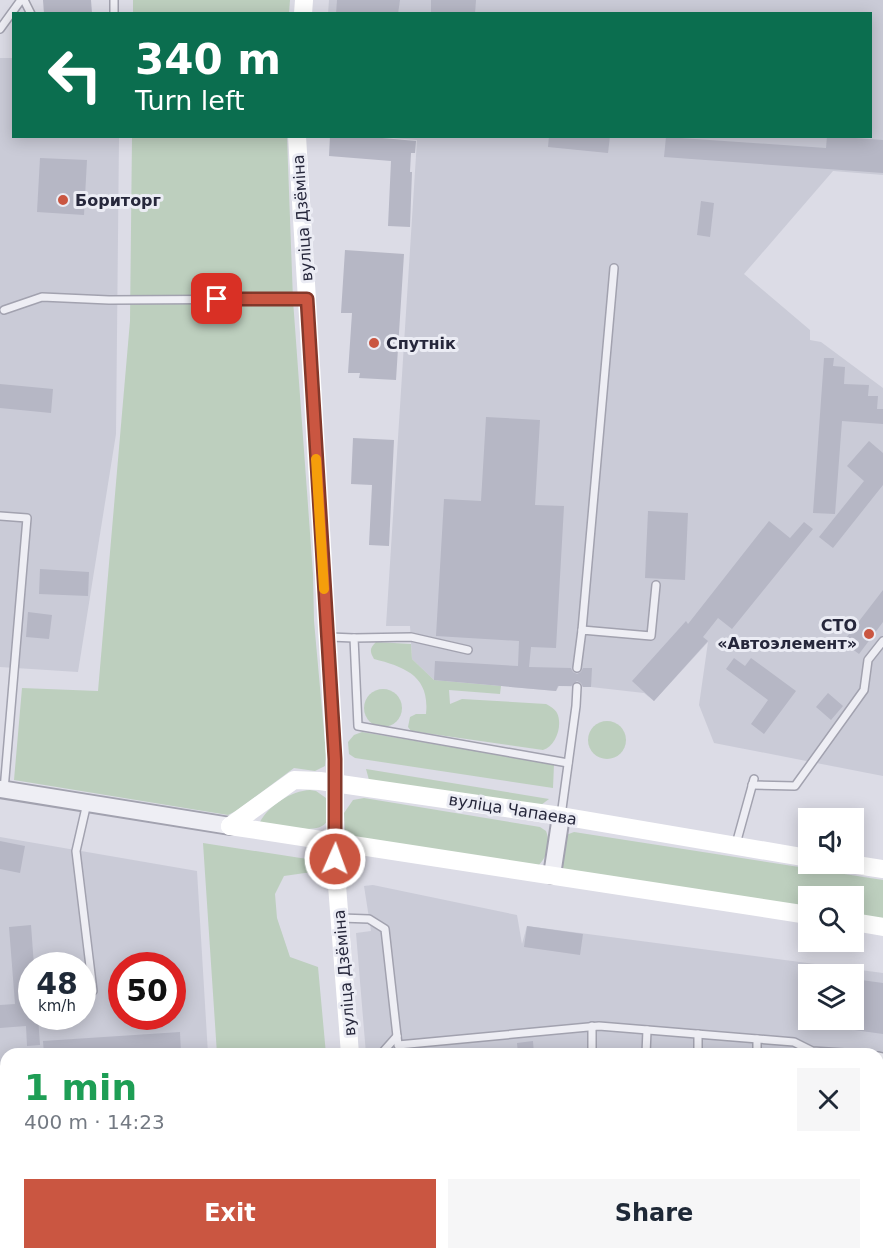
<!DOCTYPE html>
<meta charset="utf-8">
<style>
:root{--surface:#fff;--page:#f6f6f7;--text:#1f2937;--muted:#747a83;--accent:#ca5641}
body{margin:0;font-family:"DejaVu Sans",sans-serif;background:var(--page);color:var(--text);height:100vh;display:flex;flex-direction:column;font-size:22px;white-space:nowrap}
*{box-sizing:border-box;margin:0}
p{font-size:20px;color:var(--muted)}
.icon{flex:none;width:33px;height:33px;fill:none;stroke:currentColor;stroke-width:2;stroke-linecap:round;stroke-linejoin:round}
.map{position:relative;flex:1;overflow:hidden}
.details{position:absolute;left:0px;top:1048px;width:884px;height:212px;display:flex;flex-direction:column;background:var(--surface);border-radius:18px 18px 0 0;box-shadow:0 3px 15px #0003}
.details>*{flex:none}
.banner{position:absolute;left:12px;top:12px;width:860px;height:126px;border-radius:0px;box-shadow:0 3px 15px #0003;background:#0b6e4f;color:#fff;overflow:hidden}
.buttons{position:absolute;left:798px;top:808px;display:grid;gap:12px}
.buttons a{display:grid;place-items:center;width:66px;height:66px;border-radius:0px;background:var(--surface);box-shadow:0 3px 15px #0003;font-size:30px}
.speed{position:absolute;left:18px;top:952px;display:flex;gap:12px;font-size:30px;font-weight:700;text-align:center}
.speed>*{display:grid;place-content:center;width:78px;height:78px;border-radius:50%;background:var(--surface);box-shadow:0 3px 15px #0003;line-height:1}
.speed small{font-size:15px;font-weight:400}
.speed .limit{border:9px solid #d22;background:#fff;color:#111}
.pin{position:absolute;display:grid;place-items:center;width:51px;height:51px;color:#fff;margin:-26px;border-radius:12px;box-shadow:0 3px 9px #0006}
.me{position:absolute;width:66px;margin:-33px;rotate:2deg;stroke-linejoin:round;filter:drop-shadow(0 0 4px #0008)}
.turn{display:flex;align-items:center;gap:21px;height:126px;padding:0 24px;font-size:27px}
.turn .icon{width:78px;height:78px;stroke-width:2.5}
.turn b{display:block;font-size:42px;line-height:51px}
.round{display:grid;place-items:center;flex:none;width:63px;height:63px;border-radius:0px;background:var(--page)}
.summary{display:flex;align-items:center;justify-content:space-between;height:102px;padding:0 24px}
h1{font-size:36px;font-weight:700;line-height:45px;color:#1e9e55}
.button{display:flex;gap:12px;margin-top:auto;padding:12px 24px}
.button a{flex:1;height:69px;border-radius:0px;background:var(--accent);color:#fff;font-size:24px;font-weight:700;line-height:69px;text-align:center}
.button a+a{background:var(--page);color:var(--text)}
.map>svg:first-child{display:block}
.built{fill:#cacbd7;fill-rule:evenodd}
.green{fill:#bdcfbe}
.building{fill:#b6b7c5}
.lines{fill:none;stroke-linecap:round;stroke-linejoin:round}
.service-casing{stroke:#a2a2af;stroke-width:10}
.tertiary-casing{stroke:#a2a2af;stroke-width:20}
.service{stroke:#eeeef4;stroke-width:7}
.tertiary{stroke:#eeeef4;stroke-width:16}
.secondary{stroke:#fff;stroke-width:18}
.rail{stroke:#76778f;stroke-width:3;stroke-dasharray:3 6;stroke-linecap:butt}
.route-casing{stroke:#83382a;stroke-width:15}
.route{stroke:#ca5641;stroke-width:10}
.slow{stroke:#f59e0b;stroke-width:10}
.poi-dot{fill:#ca5641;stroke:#ebecf4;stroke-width:2}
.labels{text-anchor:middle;stroke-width:6;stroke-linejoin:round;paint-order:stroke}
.poi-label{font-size:16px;font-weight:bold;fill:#26273b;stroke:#ebecf4;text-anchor:start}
.street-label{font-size:16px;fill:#26273b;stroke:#ebecf4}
</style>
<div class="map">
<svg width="883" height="1259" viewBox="0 0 883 1259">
<rect width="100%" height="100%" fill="#dcdce6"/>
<g class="built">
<polygon points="329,0 883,0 883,175 833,171 744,274 810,330 810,340 821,342 883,388 883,776 714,743 699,705 708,642 654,701 644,693 591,687 559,686 556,691 434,680 412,659 410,626 386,626 417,140 381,137 870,136 870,14 328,14"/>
<polygon points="0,58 13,58 14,136 119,137 116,434 78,672 0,667"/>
<path d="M0,837L197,871L208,1054H6V1254H220L221,1259H0ZM32,966H82V1017H32ZM122,966H172V1017H122Z"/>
<path d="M373,885L517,915L522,944L527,926L883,973V1259H384L383,1254H878V1054H366L356,933L371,931L364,886ZM808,975H854V1020H808Z"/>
</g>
<g class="green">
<polygon points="133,0 290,0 289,13 133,14"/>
<polygon points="132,137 287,137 293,300 313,574 314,621 326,754 325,766 315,771 294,768 236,811 228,815 14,780 22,688 98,691 130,321"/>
<path d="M376,642L411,644L412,659L434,680L501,686L500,694L449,690L450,704L462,699L546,704C550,706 555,709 557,713C563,725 556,746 543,750L411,731L408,727L410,717L416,714H426C430,676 405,667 374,659C370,652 369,649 376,642Z"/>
<circle cx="383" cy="708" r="19"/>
<circle cx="607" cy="740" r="19"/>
<polygon points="362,732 554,764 553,788 355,758 349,754 348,742 354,735"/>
<polygon points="366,769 549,799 541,805 369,780"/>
<path d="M310,790L316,791L326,798C327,805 329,815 327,821C320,837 274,824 260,822C269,805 291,791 310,790Z"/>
<path d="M364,798L540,827L546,831C551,844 548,856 538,866L352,837L345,832L344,813L353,800Z"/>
<polygon points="574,832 883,880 883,920 854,915 854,897 808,897 808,908 566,871 560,867 566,835"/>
<polygon points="203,843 320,861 319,871 284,876 275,894 277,918 290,957 318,967 326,1054 217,1054"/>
<rect x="231" y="1254" width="112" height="5"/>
</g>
<g class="building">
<polygon points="43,0 91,0 92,13 44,14"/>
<polygon points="337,0 400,0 398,14 336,14"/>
<polygon points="431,0 476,0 475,14 431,14"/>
<polygon points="330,136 360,136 416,141 415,153 411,153 410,172 412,172 410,227 388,226 391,161 329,156"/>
<polygon points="549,136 610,136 608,153 548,147"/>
<polygon points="827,136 883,140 883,173 664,157 666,137 826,148"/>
<polygon points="40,158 87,160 84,215 37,212"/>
<polygon points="701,201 714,203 710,237 697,235"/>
<polygon points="345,250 404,254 396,380 359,378 360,373 348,373 352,313 341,313"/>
<polygon points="824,358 834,358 833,366 845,367 844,384 869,385 868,396 878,396 877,409 883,409 883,424 842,421 835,514 813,513"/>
<polygon points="0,384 53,389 51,413 0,408"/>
<polygon points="486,417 540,420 535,505 564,506 556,648 531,647 529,667 571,668 573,672 577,674 581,672 583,668 592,668 591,687 583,687 581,683 577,681 571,686 558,686 556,691 434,680 435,661 518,666 519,641 436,636 444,499 481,501"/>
<polygon points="353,438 394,440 389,546 369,545 372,485 351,484"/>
<polygon points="869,441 883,453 883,485 833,548 819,537 864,481 847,466"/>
<polygon points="648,511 688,513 685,580 645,578"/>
<polygon points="769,521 790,538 804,522 813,529 732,629 718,618 703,637 708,641 654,701 632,681 686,621 688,624"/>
<polygon points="40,569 89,572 88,596 39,594"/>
<polygon points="883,590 883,622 859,654 843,642"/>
<polygon points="28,612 52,615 49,639 26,637"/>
<polygon points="734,658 745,666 751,658 796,691 764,734 751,724 768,700 726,669"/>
<polygon points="828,693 843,706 831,720 816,707"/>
<polygon points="0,841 25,846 20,873 0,869"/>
<polygon points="31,925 34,966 32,966 32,1017 38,1017 40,1045 27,1046 26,1026 0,1028 0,1005 15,1004 9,927"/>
<polygon points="527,926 583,934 580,955 524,947"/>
<polygon points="854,979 883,983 883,1034 818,1025 818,1020 854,1020"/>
<polygon points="180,1032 181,1054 44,1054 43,1041"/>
<polygon points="533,1041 534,1054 518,1054 517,1043"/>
</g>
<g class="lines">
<g class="service-casing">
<g id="service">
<polyline points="24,0 31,14"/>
<polyline points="114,0 114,14"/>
<polyline points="0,29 21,0"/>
<polyline points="4,310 42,297 109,300 307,299"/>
<polyline points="0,516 27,518 4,790"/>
<polyline points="582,630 614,268"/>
<polyline points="330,637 354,638"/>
<polyline points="468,650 411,637 354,638 358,726 568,763"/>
<polyline points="577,668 582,630 651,636 656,585"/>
<polyline points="752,785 795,786 864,690 868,660 883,641"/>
<polyline points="87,803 76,851 93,991"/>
<polyline points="561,816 576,706 577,687"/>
<polyline points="736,844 754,779"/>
<polyline points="341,918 369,919 385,929 398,1045 599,1026 794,1042 812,1051 860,1054"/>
<polyline points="381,1054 397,1036"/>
<polyline points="592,1054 592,1026"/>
<polyline points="646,1054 647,1030"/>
<polyline points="698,1054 698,1034"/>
<polyline points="757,1054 757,1039"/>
<polyline points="878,1056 883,1057"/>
<polyline points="212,1254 213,1259"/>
<polyline points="589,1259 589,1254"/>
<polyline points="640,1259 641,1254"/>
<polyline points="697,1259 697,1254"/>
<polyline points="756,1259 756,1254"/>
<polyline points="812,1259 812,1254"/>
<polyline points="862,1259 862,1254"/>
</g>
</g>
<g class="tertiary-casing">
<g id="tertiary">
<polyline points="0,789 230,826"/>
<polyline points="552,875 561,816"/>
</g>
</g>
<use href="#service" class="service"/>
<use href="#tertiary" class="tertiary"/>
<g class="secondary">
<polyline points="303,14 304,0"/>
<polyline points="297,136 335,759 335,859 350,1054"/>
<polyline points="230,826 294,780 320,781 561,816 808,858"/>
<polyline points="230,826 808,915"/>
<polyline points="850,864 883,869"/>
<polyline points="854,922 883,927"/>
<polyline points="365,1254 365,1259"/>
</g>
<g class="rail">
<polyline points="853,1254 853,1259"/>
<polyline points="707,1259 707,1254"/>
</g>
</g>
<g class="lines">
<g class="route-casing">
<polyline id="route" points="217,299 307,299 335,759 335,859"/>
</g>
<use href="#route" class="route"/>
<polyline class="slow" points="316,459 324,589"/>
</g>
<g class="poi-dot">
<circle cx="63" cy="200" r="6"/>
<circle cx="374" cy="343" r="6"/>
<circle cx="869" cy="634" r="6"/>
</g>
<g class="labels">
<g class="poi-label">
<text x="75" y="206">Бориторг</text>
<text x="386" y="349">Спутнік</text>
<text x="857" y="631" text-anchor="end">СТО<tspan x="857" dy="18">«Автоэлемент»</tspan></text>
</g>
<g class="street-label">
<text transform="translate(302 218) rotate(-94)" y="6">вуліца Дзёміна</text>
<text transform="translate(513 809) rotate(9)" y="6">вуліца Чапаева</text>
<text transform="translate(344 973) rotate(-95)" y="6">вуліца Дзёміна</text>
</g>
</g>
</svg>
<div class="buttons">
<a><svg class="icon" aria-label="sound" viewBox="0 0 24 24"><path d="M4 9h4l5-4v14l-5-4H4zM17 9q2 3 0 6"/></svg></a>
<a><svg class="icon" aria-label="search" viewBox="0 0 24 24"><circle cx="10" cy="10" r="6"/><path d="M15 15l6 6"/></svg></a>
<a><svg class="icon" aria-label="layers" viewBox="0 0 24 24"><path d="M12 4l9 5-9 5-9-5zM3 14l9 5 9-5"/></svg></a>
</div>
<div class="speed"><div>48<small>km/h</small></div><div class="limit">50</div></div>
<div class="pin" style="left:217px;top:299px;background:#d93025"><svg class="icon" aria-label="arrive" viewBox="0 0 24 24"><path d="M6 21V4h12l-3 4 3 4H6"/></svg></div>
<svg class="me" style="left:335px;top:859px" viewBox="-20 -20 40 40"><circle r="17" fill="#ca5641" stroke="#fff" stroke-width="3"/><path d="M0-11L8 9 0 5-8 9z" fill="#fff"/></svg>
<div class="banner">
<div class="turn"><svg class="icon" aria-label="left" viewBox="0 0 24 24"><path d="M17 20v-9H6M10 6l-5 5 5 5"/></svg><div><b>340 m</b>Turn left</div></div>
</div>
<section class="details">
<div class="summary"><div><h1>1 min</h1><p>400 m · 14:23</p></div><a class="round"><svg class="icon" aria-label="close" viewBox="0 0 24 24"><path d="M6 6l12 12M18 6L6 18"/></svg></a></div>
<div class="button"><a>Exit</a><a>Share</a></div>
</section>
</div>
